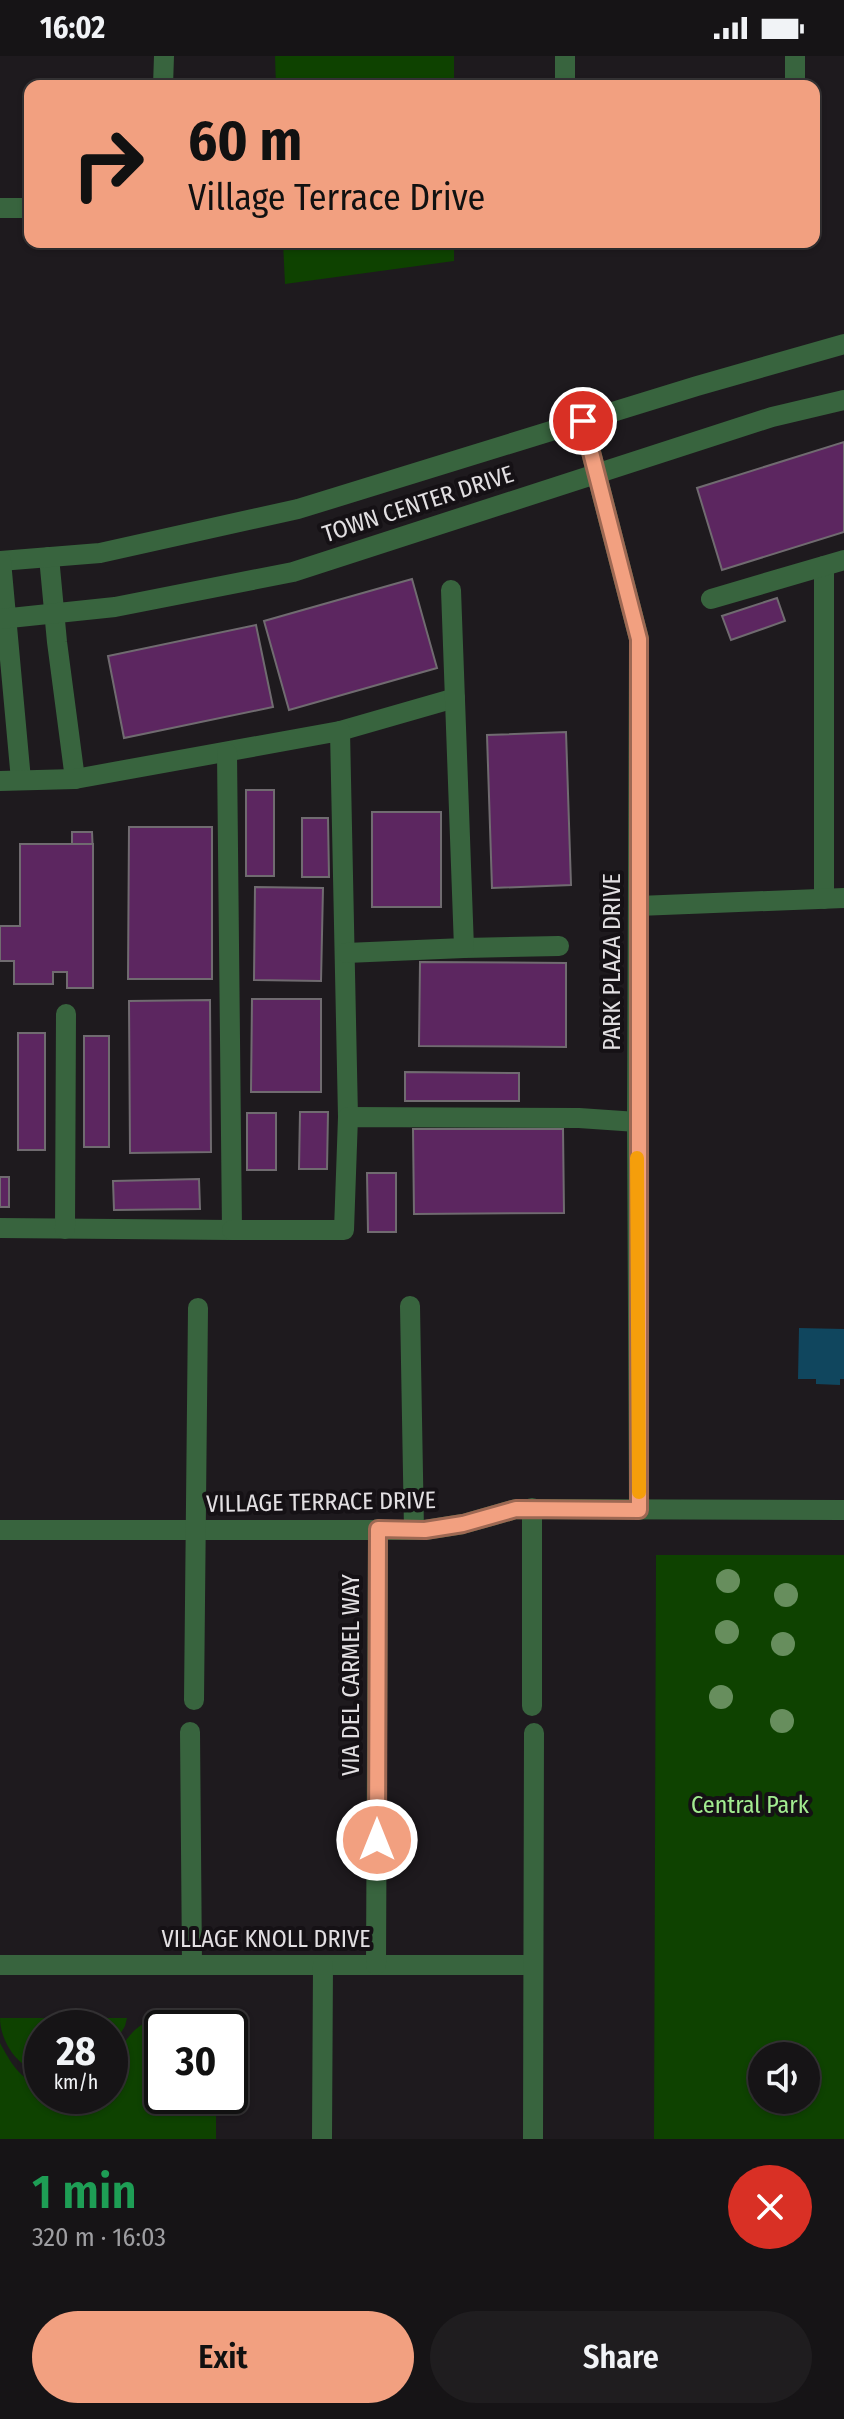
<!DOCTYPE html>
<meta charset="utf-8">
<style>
:root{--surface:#161416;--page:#1f1d1f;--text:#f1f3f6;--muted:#9e9ea1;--line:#353335;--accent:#f2a080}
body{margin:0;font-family:"Fira Sans Condensed",sans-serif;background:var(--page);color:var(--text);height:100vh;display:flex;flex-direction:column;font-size:30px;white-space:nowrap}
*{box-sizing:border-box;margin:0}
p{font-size:26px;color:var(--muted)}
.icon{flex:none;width:44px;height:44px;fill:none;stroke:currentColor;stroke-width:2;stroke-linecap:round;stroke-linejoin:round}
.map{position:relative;height:2083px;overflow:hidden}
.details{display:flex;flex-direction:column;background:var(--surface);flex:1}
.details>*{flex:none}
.guide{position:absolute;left:24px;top:24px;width:796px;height:168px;border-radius:16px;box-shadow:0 2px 6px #0004,0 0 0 2px var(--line);background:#f2a080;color:#111;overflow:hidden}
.fabs{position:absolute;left:748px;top:1986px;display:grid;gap:16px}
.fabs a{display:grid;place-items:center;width:72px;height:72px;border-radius:50%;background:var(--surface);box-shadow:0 2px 6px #0004,0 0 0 2px var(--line);font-size:40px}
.speed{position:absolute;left:24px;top:1954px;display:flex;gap:16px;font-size:40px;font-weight:700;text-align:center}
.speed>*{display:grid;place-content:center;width:104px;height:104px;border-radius:50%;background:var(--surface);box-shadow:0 2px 6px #0004,0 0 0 2px var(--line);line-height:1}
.speed small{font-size:20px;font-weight:400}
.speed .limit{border:4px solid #111;border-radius:12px;background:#fff;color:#111}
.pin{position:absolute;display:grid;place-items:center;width:68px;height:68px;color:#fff;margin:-34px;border:4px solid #fff;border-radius:50%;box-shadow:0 2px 8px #0007}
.me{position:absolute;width:88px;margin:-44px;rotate:0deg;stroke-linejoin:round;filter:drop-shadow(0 0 6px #0008)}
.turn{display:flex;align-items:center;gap:28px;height:168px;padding:0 32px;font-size:36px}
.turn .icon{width:104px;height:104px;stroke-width:2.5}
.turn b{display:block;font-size:56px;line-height:68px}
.round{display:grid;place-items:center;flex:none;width:84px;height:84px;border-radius:42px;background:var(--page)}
.head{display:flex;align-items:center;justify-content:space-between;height:136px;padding:0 32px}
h1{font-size:48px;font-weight:600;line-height:60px;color:#1e9e55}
.cta{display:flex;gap:16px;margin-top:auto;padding:16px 32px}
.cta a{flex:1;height:92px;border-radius:48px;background:var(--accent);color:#111;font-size:32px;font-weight:600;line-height:92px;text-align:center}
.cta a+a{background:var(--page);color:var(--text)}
.status{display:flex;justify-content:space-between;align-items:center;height:56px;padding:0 40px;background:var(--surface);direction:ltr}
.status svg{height:22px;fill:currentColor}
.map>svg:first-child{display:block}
.green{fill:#0e4200;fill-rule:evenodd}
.water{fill:#10465e}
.building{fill:#5c2660;stroke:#706b70;stroke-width:2}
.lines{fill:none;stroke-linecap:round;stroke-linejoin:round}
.minor{stroke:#38643e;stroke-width:20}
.tree{fill:#678e5d}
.route-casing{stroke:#9d6853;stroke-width:20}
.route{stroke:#f2a080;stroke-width:14}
.slow{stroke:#f59e0b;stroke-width:14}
.labels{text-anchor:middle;stroke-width:8;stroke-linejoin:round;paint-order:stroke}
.street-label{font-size:24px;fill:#e2dfe2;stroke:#151115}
.park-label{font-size:24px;fill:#a2ec90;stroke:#151115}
</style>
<div class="status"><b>16:02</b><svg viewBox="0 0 49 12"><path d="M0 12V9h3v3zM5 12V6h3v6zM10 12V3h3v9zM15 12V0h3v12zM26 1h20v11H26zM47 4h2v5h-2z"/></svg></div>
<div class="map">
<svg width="844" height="2083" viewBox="0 0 844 2083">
<rect width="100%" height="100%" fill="#1e1a1e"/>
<g class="green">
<polygon points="275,0 454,0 454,30 276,30"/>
<polygon points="283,186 454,186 454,205 285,228"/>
<path d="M656,1499H844V2083H654ZM762,2000H806V2044H762Z"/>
<path d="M217,1957V1972H162V2040H216V2083H0V1987C10,2005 20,2025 42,2029V2040H110C110,2018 110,2011 121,1992C144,1952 176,1959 217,1957Z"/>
<path d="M0,1962H127L125,1970L110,1995V1972H42V2016C18,2013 0,1985 0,1962Z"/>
</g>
<polygon class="water" points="799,1272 844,1273 844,1323 840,1323 840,1329 816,1328 816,1323 798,1323"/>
<g class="building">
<polygon points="844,386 844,476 722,514 697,432"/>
<polygon points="412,523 437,612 289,654 264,565"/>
<polygon points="777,542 785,565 731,584 722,560"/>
<polygon points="256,569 273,651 124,682 108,600"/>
<polygon points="566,676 571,829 492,832 487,679"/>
<rect x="246" y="734" width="28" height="86"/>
<rect x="372" y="756" width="69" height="95"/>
<polygon points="302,762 328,762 329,821 302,821"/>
<polygon points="129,771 212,771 212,923 128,923"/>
<polygon points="72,776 92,776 93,798 72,798"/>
<polygon points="20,788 93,788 93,932 67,932 67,916 53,916 53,928 14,928 14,905 0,905 0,870 20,870"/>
<polygon points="255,831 323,832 321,925 254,924"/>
<polygon points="420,906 566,907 566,991 419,990"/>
<polygon points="252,943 321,943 321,1036 251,1036"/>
<polygon points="210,944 211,1096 130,1097 129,945"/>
<rect x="18" y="977" width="27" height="117"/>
<rect x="84" y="980" width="25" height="111"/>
<polygon points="405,1016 519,1017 519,1045 405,1045"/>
<polygon points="300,1056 328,1056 327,1113 299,1113"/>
<rect x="247" y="1057" width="29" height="57"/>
<polygon points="413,1073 563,1073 564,1157 414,1158"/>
<polygon points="367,1117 396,1117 396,1176 368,1176"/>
<rect x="0" y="1121" width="9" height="30"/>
<polygon points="199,1123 200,1153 114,1154 113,1125"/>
</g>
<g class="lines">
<g class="minor">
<polyline points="795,0 795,30"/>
<polyline points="163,30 164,0"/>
<polyline points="565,30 565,0"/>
<polyline points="0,152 30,152"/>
<polyline points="583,365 639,583 637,1066 639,1454"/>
<polyline points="49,501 57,586 75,723"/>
<polyline points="0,505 100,497 298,453 697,330 844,288"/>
<polyline points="1,505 21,724"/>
<polyline points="824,510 824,843"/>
<polyline points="711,543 844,504"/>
<polyline points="0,563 115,551 293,516 772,361 844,344"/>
<polyline points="340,675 455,642"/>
<polyline points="0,725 75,723 340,675 348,1061"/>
<polyline points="638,850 844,842"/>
<polyline points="464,892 559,890"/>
<polyline points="346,897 464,892 451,534"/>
<polyline points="0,1172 232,1174 227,697"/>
<polyline points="65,1173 66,958"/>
<polyline points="232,1174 344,1174 348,1061 579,1062 637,1066"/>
<polyline points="410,1250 414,1474"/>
<polyline points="532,1452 532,1650"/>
<polyline points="0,1474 425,1474 463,1468 516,1453 844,1454"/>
<polyline points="194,1644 198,1252"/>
<polyline points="190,1676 192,1909"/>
<polyline points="0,1909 533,1909"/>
<polyline points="376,1909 378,1473"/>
<polyline points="322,2083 323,1909"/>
<polyline points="533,2083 534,1677"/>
</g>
</g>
<g class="tree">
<circle cx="728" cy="1525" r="12"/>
<circle cx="786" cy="1539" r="12"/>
<circle cx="727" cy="1576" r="12"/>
<circle cx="783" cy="1588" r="12"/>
<circle cx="721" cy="1641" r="12"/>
<circle cx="782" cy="1665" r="12"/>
</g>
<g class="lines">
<g class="route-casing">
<polyline id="route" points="377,1784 378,1473 425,1474 463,1468 516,1453 639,1454 639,583 583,365"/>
</g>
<use href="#route" class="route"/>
<polyline class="slow" points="637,1102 639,1436"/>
</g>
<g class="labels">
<g class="street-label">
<text transform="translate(418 448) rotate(-18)" y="8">TOWN CENTER DRIVE</text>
<text transform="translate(612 906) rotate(-90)" y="8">PARK PLAZA DRIVE</text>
<text transform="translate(321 1446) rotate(-1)" y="8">VILLAGE TERRACE DRIVE</text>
<text transform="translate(351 1619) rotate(-90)" y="8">VIA DEL CARMEL WAY</text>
<text x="266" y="1891">VILLAGE KNOLL DRIVE</text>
</g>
<g class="park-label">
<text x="750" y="1757">Central Park</text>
</g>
</g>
</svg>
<div class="fabs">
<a><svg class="icon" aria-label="sound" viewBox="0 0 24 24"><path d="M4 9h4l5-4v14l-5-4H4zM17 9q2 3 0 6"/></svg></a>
</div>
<div class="speed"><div>28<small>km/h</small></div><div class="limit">30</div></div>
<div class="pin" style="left:583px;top:365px;background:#d93025"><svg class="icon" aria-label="arrive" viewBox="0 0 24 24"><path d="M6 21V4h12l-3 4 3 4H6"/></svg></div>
<svg class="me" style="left:377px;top:1784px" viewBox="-20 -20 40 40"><circle r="17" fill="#f2a080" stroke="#fff" stroke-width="3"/><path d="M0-11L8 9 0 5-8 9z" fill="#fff"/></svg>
<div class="guide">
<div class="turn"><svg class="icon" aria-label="right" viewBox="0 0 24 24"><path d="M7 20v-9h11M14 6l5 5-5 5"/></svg><div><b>60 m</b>Village Terrace Drive</div></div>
</div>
</div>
<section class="details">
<div class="head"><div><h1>1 min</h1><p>320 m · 16:03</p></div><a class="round" style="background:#d93025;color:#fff"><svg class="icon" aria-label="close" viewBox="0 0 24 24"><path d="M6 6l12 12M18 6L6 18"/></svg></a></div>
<div class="cta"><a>Exit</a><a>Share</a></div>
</section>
